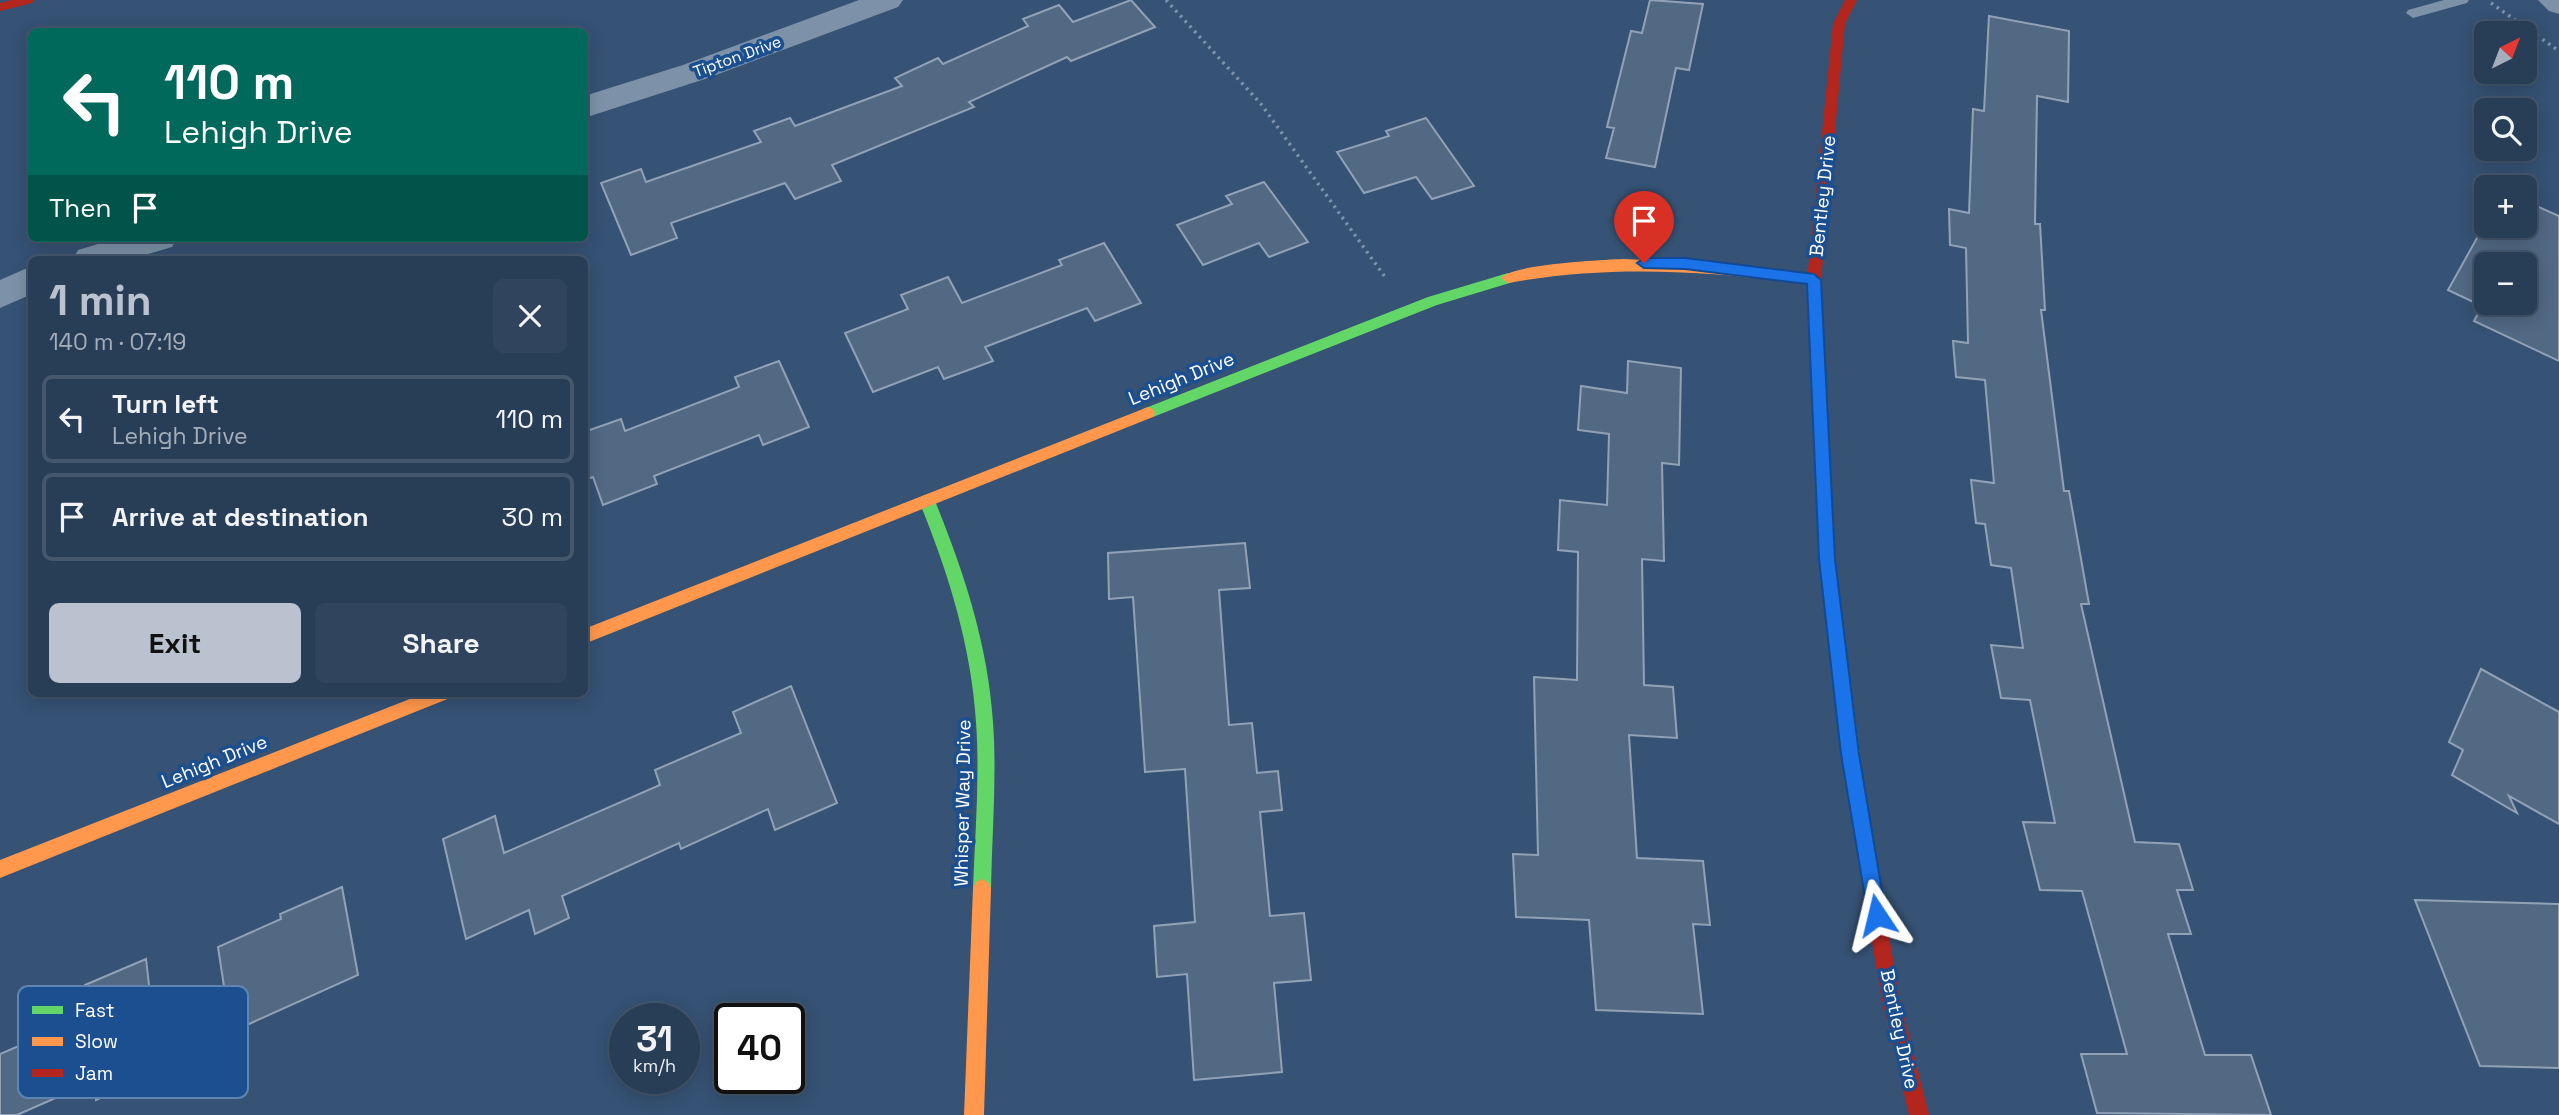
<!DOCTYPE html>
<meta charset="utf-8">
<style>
:root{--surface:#283e57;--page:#30455d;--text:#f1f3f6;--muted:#a5aeba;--line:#44576d;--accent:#b9c2ce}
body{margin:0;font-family:"Space Grotesk",sans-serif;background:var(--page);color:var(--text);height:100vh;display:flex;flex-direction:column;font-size:26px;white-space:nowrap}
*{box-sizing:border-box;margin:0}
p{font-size:23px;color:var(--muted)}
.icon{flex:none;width:38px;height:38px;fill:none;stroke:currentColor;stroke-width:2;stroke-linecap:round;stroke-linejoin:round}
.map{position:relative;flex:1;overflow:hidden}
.side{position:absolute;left:28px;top:256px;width:560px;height:441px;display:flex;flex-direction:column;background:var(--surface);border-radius:10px;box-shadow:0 4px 18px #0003,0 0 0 2px var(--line)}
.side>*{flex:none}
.hud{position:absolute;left:28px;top:28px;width:560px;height:214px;border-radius:10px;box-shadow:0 4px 18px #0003,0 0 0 2px var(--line);background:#00695c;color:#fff;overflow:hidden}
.needle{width:46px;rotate:42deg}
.buttons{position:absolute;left:2474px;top:21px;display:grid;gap:14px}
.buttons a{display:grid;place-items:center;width:63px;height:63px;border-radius:10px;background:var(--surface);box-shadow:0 4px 18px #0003,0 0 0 2px var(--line);font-size:35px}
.speed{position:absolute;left:609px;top:1003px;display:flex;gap:14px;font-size:35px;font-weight:700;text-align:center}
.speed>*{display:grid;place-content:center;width:91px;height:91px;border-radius:50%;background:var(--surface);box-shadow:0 4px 18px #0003,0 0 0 2px var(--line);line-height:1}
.speed small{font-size:18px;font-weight:400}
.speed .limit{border:4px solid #111;border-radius:10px;background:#fff;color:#111}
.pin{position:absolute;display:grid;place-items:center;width:60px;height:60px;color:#fff;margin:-72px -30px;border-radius:50% 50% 50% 0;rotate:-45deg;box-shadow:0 0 7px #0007}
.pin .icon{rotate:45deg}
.me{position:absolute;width:77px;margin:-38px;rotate:350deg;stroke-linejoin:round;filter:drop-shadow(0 0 5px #0008)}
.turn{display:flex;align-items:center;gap:24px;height:147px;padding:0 21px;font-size:32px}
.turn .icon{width:91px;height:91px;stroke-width:2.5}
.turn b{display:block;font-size:49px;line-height:60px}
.then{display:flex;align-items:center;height:66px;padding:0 21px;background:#0003;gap:14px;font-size:26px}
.round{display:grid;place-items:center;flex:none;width:74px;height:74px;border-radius:10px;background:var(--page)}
.overview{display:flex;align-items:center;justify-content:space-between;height:119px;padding:0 21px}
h1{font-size:42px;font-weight:700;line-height:52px;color:var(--accent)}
.primary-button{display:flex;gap:14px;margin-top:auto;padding:14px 21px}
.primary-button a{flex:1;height:80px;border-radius:10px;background:var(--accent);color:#111;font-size:28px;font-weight:700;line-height:80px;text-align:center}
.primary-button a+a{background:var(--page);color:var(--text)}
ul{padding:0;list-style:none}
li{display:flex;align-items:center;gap:21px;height:88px;margin:0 14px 10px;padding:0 7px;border:4px solid var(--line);border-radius:10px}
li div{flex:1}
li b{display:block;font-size:26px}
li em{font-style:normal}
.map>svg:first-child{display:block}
.building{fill:#526984;stroke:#92a2b6;stroke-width:2;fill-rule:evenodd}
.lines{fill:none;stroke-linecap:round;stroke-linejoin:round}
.path{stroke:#7d92a8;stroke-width:3.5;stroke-dasharray:2.5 4.5;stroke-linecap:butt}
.lane{fill:#7d92a8;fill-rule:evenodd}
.street{fill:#7d92a8;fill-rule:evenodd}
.fast{fill:#63d668;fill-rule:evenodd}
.slow{fill:#ff974d;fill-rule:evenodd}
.jam{fill:#b3261e;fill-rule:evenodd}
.route{fill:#1a73e8;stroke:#114b97;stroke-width:2}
.labels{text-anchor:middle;stroke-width:7;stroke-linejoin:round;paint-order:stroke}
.far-street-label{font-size:16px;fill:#fff;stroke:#1b4f8f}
.street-label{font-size:19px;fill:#fff;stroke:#1b4f8f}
.key{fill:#1b4f8f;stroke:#5f84b1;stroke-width:2}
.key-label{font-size:19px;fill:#fff}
</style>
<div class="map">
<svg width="2559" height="1115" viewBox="0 0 2559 1115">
<rect width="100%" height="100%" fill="#365274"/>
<g class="building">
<polygon points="1131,0 1155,27 1071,61 1067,57 969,102 974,107 832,165 841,181 795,199 785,183 671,223 677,238 631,255 601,183 641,169 646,182 761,142 754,131 790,118 795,126 902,86 895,78 938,58 943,64 1028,26 1023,19 1059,5 1073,22"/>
<polygon points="1650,0 1703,4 1689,70 1676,68 1655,167 1606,158 1614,128 1607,127 1631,31 1642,33"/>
<polygon points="1989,16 2069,31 2068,102 2037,96 2035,224 2040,224 2045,310 2041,310 2064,491 2069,491 2089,604 2081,604 2135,842 2179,844 2193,890 2177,890 2191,934 2168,934 2205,1055 2251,1055 2271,1115 2097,1113 2081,1054 2127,1054 2082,891 2040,890 2023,822 2055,823 2030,700 2001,698 1991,645 2023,648 2011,568 1991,565 1985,524 1976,523 1971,480 1994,483 1985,380 1956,377 1953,341 1968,343 1966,248 1950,245 1949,209 1969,213 1973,109 1984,111"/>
<polygon points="1426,118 1474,186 1432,199 1416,177 1364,193 1337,152 1389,136 1386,131"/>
<polygon points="1264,182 1308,242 1269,257 1259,243 1203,265 1177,225 1232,204 1226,196"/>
<path d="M2525,201L2559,216V361L2474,321L2482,306L2448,290L2487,220V226H2525ZM2487,264H2525V303H2487Z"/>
<polygon points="1104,243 1141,303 1095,321 1087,308 985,347 993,361 944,379 938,367 873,392 845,333 908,309 901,295 948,277 962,303 1062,265 1059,260"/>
<polygon points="779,361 809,427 763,445 759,435 654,476 657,484 603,505 593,477 584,480 584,432 621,419 625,431 739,387 735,377"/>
<polygon points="1628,361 1681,368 1679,465 1662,463 1664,561 1642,559 1644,685 1673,687 1677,738 1629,735 1637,858 1703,861 1710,925 1693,924 1703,1014 1596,1010 1589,920 1516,917 1513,854 1538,855 1534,677 1577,680 1578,552 1558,550 1560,500 1607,505 1609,434 1578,430 1581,386 1627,393"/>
<polygon points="1245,543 1250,588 1219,590 1229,725 1252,723 1257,773 1278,771 1282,810 1260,812 1270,916 1304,913 1311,980 1274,983 1282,1072 1194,1080 1187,974 1157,977 1154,926 1195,922 1185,769 1145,772 1133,597 1109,599 1108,553"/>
<polygon points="2481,669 2559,712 2559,824 2509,796 2517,813 2452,775 2463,750 2449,742"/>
<polygon points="791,686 837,803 775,830 768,809 681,849 679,843 562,896 569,918 535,934 529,910 466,939 443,839 495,816 504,853 660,785 655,770 741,733 733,712"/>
<polygon points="342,887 358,975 231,1032 218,947 281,919 280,914"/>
<polygon points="2415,900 2559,904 2559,1068 2480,1066"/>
<polygon points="146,959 159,1072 96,1100 94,1081 17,1115 0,1115 0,1054 88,1016 85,985"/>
</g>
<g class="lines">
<g class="path">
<polyline points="1166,0 1261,104 1385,277"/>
<polyline points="2491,3 2559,51"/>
</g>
<polygon class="lane" points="2444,0 2469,0 2467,3 2413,18 2406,13 2408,10"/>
<g class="street">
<polygon points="859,0 903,0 898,7 705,79 584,118 584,96 683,65"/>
<polygon points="2538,0 2559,0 2559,14 2549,11"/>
<polygon points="118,238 177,238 172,247 131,259 73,259 78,250"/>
<polygon points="32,266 32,294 0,308 0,280"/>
</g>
<g class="fast">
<polygon points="1508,273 1515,278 1513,282 1437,305 1153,417 1143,417 1141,413 1143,409 1428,297"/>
<polygon points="1817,344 1824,350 1835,559 1863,780 1860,786 1854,788 1848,786 1845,780 1819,559 1810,350"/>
<path d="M927,495L932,496L935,501C964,572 988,645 993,722C997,777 992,833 991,888L988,894L982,897L976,894L973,888C975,833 980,778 976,722C971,645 948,572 919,501L922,496Z"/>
</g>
<g class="slow">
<path d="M1623,259L1699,262L1814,275L1821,280L1814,285C1711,271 1611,264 1508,283L1501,278C1513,264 1601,260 1623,259Z"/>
<polygon points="1148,407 1153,409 1155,413 1153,417 584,644 584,629"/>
<polygon points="425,693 452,693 450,698 0,878 0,860"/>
<polygon points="982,879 988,882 991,888 984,1115 964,1115 973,888 976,882"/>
</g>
<g class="jam">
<polygon points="12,0 34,0 32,3 0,11 0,3"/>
<polygon points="1845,0 1857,0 1845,24 1821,280 1824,350 1817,356 1810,350 1807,280 1833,24"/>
<polygon points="1854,772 1860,774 1863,780 1899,995 1929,1115 1909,1115 1881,995 1845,780 1848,774"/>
</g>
</g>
<polygon class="route" points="1644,258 1685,258 1814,274 1821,280 1835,559 1859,754 1886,915 1883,921 1877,924 1870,921 1868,915 1841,754 1819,559 1807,284 1685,269 1644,268 1637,263"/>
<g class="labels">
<g class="far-street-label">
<text transform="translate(737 56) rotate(-20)" y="6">Tipton Drive</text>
</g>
<g class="street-label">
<text transform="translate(1822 196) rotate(-84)" y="7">Bentley Drive</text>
<text transform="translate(1181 378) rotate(-22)" y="7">Lehigh Drive</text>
<text transform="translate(214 761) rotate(-22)" y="7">Lehigh Drive</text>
<text transform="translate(962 803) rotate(-89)" y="7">Whisper Way Drive</text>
<text transform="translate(1900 1029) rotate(78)" y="7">Bentley Drive</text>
</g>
</g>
<rect x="18" y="986" width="230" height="112" rx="10" class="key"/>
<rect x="32" y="1006" width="31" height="8" fill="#63d668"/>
<rect x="32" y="1037" width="31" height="9" fill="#ff974d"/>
<rect x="32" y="1069" width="31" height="8" fill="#b3261e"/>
<g class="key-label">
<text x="75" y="1017">Fast</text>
<text x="75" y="1048">Slow</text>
<text x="75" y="1080">Jam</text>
</g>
</svg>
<div class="buttons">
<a><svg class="needle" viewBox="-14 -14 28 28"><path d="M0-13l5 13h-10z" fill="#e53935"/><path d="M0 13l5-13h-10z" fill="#a5aeba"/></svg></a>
<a><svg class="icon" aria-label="search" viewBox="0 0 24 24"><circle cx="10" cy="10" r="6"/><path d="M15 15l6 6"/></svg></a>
<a>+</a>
<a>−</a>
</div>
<div class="speed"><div>31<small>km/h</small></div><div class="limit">40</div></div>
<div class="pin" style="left:1644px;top:263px;background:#d93025"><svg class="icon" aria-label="arrive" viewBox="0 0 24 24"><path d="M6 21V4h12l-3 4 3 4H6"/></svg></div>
<svg class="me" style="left:1877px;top:915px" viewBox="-20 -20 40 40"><path d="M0-17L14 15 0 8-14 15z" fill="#1a73e8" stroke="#fff" stroke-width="4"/></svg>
<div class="hud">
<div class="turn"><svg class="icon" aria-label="left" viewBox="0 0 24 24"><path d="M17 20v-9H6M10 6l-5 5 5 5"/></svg><div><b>110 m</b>Lehigh Drive</div></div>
<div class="then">Then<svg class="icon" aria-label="arrive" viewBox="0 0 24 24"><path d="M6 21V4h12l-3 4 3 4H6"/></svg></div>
</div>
<section class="side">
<div class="overview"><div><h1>1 min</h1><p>140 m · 07:19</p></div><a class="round"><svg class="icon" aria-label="close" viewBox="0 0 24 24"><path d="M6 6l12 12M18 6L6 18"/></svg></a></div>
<ul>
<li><svg class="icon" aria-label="left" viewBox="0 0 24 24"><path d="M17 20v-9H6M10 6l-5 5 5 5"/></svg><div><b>Turn left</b><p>Lehigh Drive</p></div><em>110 m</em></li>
<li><svg class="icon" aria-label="arrive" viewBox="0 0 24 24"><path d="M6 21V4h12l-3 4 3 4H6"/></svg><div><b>Arrive at destination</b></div><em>30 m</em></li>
</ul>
<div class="primary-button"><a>Exit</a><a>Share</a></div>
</section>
</div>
